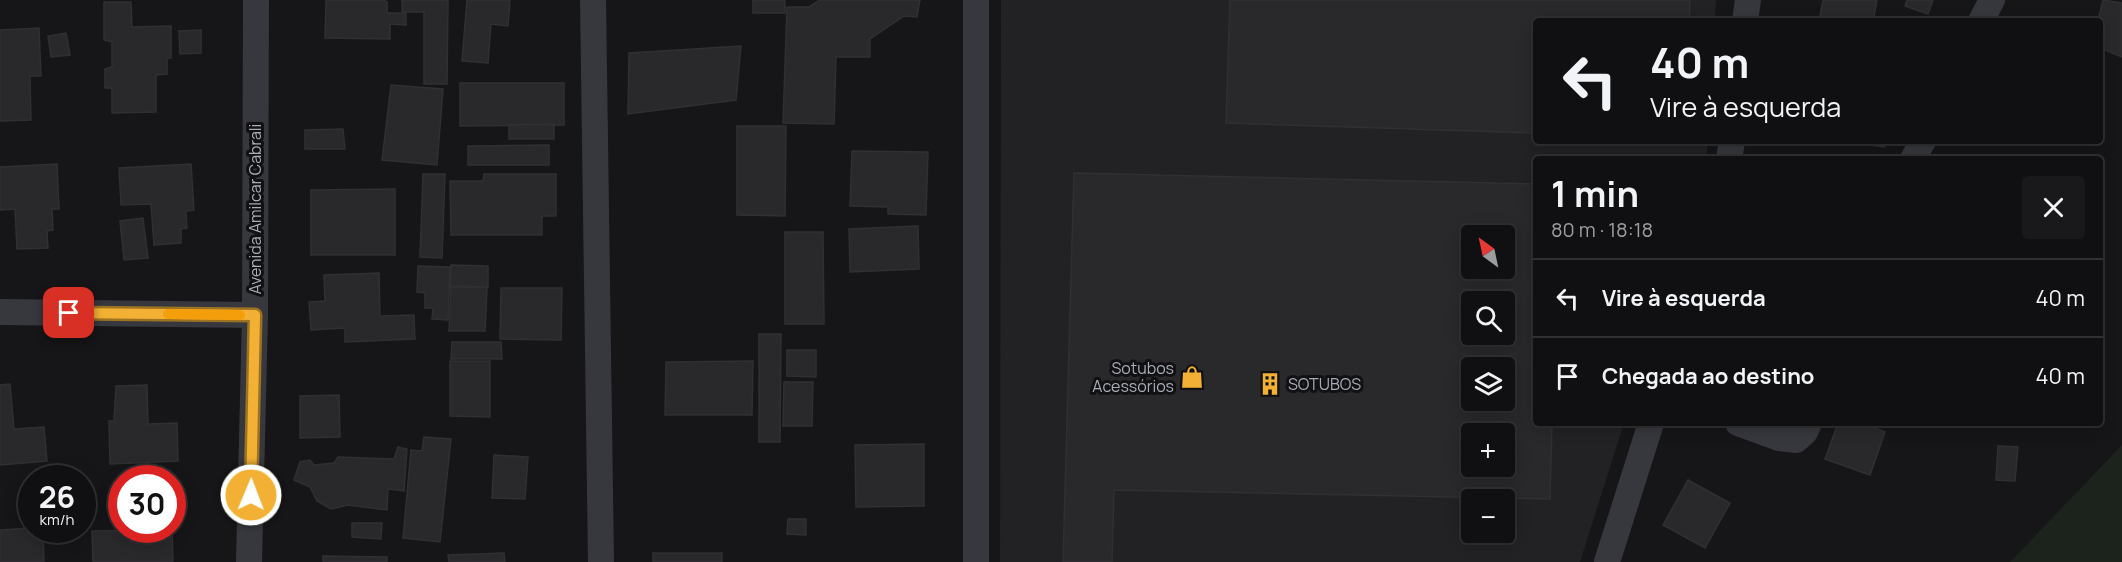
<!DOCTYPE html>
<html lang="pt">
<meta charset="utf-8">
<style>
:root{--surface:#101012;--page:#19191b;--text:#f1f3f6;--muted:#9c9d9f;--line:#303032}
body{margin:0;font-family:Manrope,sans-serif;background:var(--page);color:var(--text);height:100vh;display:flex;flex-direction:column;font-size:22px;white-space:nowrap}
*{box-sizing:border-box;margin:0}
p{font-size:20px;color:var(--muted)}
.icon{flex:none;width:33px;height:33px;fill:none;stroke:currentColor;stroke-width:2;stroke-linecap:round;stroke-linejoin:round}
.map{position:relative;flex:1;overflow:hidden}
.details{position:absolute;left:1533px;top:156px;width:570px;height:270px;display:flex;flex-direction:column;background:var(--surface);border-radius:6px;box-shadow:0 3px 15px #0003,0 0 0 2px var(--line)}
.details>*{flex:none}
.hud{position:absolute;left:1533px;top:18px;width:570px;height:126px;border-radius:6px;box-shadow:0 3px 15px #0003,0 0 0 2px var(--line);background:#101012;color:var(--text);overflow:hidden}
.needle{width:39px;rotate:327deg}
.buttons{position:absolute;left:1461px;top:225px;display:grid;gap:12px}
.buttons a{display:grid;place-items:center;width:54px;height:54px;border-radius:6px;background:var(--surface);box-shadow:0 3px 15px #0003,0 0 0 2px var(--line);font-size:30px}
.speed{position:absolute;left:18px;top:465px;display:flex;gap:12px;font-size:30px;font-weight:700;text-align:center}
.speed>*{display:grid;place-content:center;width:78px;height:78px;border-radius:50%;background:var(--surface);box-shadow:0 3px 15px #0003,0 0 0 2px var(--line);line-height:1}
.speed small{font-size:15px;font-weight:400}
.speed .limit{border:9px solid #d22;background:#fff;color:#111}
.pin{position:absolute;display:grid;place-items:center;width:51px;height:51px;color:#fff;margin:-26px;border-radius:12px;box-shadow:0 3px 9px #0006}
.me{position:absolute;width:66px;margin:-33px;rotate:1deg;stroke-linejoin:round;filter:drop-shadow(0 0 4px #0008)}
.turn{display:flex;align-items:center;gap:21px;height:126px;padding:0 18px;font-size:27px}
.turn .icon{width:78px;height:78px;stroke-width:2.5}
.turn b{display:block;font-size:42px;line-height:51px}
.round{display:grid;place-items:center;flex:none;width:63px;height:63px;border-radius:6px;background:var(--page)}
.overview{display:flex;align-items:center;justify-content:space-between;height:102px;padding:0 18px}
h1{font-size:36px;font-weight:700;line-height:45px}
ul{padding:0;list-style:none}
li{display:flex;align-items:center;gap:18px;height:78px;padding:0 18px;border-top:2px solid var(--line)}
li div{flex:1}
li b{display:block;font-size:22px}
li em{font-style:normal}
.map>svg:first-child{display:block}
.built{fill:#222225;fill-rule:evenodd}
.green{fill:#1c231d}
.building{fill:#29292c;stroke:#303034;stroke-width:1.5;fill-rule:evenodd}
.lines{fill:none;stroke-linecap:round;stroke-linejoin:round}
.street{stroke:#37383d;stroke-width:26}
.route-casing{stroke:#9d7322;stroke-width:15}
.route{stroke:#f2b134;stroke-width:10}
.slow{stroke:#f59e0b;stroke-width:10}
.labels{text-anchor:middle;stroke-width:6;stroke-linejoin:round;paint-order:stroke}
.street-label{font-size:16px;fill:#a8adb8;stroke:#111113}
.poi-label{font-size:16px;fill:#a8adb8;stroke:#111113;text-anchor:end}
</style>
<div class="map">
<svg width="2122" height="562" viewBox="0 0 2122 562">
<rect width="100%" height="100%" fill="#161618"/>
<path class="built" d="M1001,0H1716L1715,21H1536V141H1708L1706,159H1536V423H1624L1580,562H1000ZM1472,236H1504V268H1472ZM1472,302H1504V334H1472ZM1472,368H1504V400H1472ZM1472,434H1504V466H1472ZM1472,500H1504V532H1472Z"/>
<polygon class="green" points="2122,445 2122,562 2010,562"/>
<g class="building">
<polygon points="326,0 383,0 387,2 387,13 406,13 406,25 390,24 390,39 325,38"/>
<polygon points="402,0 448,0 447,84 424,84 424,12 402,12"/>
<polygon points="467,0 510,0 508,26 491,24 488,63 462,61"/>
<rect x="753" y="0" width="32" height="13"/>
<polygon points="820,0 920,0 917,17 904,16 870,39 870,57 836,57 834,124 783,123 787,7 809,7"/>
<polygon points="1230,0 1690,0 1689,21 1536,21 1536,133 1226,123"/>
<polygon points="1823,0 1877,0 1873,21 1819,21"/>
<polygon points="1907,0 1933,0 1928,14 1905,6"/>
<polygon points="2103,0 2122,3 2122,57 2100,48 2100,21 2098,21"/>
<polygon points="104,2 131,2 132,27 171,26 171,58 167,58 167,74 156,75 156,112 112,113 112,88 105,88 105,69 112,67 112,42 104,40"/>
<polygon points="39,28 41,76 30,76 31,120 0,121 0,30"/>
<polygon points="201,30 201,53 180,54 179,31"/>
<polygon points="66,33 70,55 51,57 48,36"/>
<polygon points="741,46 736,100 628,114 629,53"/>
<polygon points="460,83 564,83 564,125 460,126"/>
<polygon points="391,85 443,89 437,165 382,160"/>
<polygon points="554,124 554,139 509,139 509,125"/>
<polygon points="737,126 786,126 785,216 737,215"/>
<polygon points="343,129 345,149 305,149 305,130"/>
<polygon points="1834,141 1886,141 1885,147"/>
<polygon points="549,145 549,165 468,165 468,146"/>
<polygon points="852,151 928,152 926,215 888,214 888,207 850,206"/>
<polygon points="57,164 59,209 52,209 53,230 47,231 48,248 17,249 15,209 0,210 0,167"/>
<polygon points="191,164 194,210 186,211 187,228 181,229 181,243 154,245 151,204 121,205 119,168"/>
<path d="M1074,173L1536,184V423H1552L1550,499L1114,490L1112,562H1063ZM1472,236H1504V268H1472ZM1472,302H1504V334H1472ZM1472,368H1504V400H1472ZM1472,434H1504V466H1472Z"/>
<polygon points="423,174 445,174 442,258 420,257"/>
<polygon points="484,174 556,174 556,216 542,216 542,235 451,235 450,181 483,181"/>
<polygon points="395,189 395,255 311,255 311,190"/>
<polygon points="143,218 148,258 124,260 120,221"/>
<polygon points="918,226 919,269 850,272 849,229"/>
<polygon points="785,232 823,232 824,324 785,324"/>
<polygon points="451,265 488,266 488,287 450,286"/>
<polygon points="418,266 450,267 448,320 432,319 433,308 425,308 425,293 417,292"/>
<polygon points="379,273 380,316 414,315 415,339 345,342 345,328 311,330 309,302 325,301 324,275"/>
<polygon points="451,287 487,287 485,331 449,331"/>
<polygon points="501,288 562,288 561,340 500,339"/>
<polygon points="759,334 781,334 780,442 759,442"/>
<polygon points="452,342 501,342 502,359 451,359"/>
<polygon points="787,350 816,350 816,377 787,376"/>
<polygon points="450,361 490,361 490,417 450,416"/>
<polygon points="753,361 752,415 665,415 666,362"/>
<polygon points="784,382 813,382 812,426 783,426"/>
<polygon points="10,384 14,429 44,427 47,461 0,465 0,385"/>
<polygon points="147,385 148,424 177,423 178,461 110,464 109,421 114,421 116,386"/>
<polygon points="339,395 340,437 300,438 300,396"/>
<polygon points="1838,423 1861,423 1885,432 1870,475 1825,459"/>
<polygon points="424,437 451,439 440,542 403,538 411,450 422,451"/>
<polygon points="924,444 924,506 856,507 855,445"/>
<polygon points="1998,446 2018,447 2015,481 1996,480"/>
<polygon points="398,447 407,449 404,491 388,489 387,510 348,505 331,509 317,501 310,487 294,480 300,462 310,460 314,465 334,463 338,457 394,459"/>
<polygon points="494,455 528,457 525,499 492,498"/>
<polygon points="1688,480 1730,503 1705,548 1663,525"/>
<polygon points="788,519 806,519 806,535 787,534"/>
<polygon points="352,523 382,523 381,539 352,537"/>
<polygon points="32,528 43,530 44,562 0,562 0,530"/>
<polygon points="172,530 173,562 93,562 92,531"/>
<polygon points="504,553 505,562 449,562 448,555"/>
<rect x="653" y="553" width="69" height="9"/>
<polygon points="323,556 387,557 387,562 323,562"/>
</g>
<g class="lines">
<g class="street">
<polyline points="593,0 601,562"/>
<polyline points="1745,21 1748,0"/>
<polyline points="1981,21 1992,0"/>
<polyline points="1729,159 1732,141"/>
<polyline points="1913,159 1923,141"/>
<polyline points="0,312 255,315"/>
<polyline points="1738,423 1779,438 1796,440 1805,432 1809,423"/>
<polyline points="249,562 255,315 256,0"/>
<polyline points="976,562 976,0"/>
<polyline points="1607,562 1651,423"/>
</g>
</g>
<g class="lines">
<g class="route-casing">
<polyline id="route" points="69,313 255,315 251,495"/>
</g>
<use href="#route" class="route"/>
<polyline class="slow" points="168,314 240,315"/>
</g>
<defs>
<g id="shop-bare" transform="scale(1.8)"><path d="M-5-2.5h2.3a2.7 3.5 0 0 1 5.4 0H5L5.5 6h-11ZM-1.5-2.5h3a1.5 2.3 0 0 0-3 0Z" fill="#f2b134" stroke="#111113" stroke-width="2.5" paint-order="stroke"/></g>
<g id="building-bare" transform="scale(1.8)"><path d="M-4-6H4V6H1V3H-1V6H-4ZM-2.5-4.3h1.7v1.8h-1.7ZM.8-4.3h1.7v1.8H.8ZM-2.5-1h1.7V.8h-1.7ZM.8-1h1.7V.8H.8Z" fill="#f2b134" stroke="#111113" stroke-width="2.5" paint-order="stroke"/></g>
</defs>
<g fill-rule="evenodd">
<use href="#shop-bare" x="1192" y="377"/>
<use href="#building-bare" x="1270" y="384"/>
</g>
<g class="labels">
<g class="street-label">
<text transform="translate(255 209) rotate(-90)" y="6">Avenida Amilcar Cabrali</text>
</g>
<g class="poi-label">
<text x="1174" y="374">Sotubos<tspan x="1174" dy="18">Acessórios</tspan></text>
<text x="1288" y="390" text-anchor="start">SOTUBOS</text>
</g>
</g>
</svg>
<div class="buttons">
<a><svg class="needle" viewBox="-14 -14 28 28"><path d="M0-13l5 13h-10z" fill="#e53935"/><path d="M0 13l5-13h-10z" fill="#9c9d9f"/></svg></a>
<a><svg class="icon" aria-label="search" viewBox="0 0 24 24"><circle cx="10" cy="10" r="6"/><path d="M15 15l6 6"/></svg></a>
<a><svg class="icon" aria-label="layers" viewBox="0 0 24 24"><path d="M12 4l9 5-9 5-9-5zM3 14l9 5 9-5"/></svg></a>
<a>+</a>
<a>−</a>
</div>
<div class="speed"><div>26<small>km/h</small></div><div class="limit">30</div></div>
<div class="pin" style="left:69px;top:313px;background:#d93025"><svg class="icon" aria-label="arrive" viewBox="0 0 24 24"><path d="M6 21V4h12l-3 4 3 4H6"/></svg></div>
<svg class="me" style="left:251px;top:495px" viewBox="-20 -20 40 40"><circle r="17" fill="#f2b134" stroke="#fff" stroke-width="3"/><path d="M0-11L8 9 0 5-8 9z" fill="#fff"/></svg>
<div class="hud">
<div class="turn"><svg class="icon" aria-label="left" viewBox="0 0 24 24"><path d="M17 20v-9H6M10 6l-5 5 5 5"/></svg><div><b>40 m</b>Vire à esquerda</div></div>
</div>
<section class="details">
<div class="overview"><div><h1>1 min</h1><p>80 m · 18:18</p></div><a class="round"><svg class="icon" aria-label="close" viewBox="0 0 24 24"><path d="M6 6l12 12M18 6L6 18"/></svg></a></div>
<ul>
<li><svg class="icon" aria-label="left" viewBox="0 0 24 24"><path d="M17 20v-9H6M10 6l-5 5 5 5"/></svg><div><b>Vire à esquerda</b></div><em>40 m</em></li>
<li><svg class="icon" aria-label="arrive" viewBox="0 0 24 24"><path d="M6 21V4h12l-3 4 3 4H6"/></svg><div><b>Chegada ao destino</b></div><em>40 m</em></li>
</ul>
</section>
</div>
